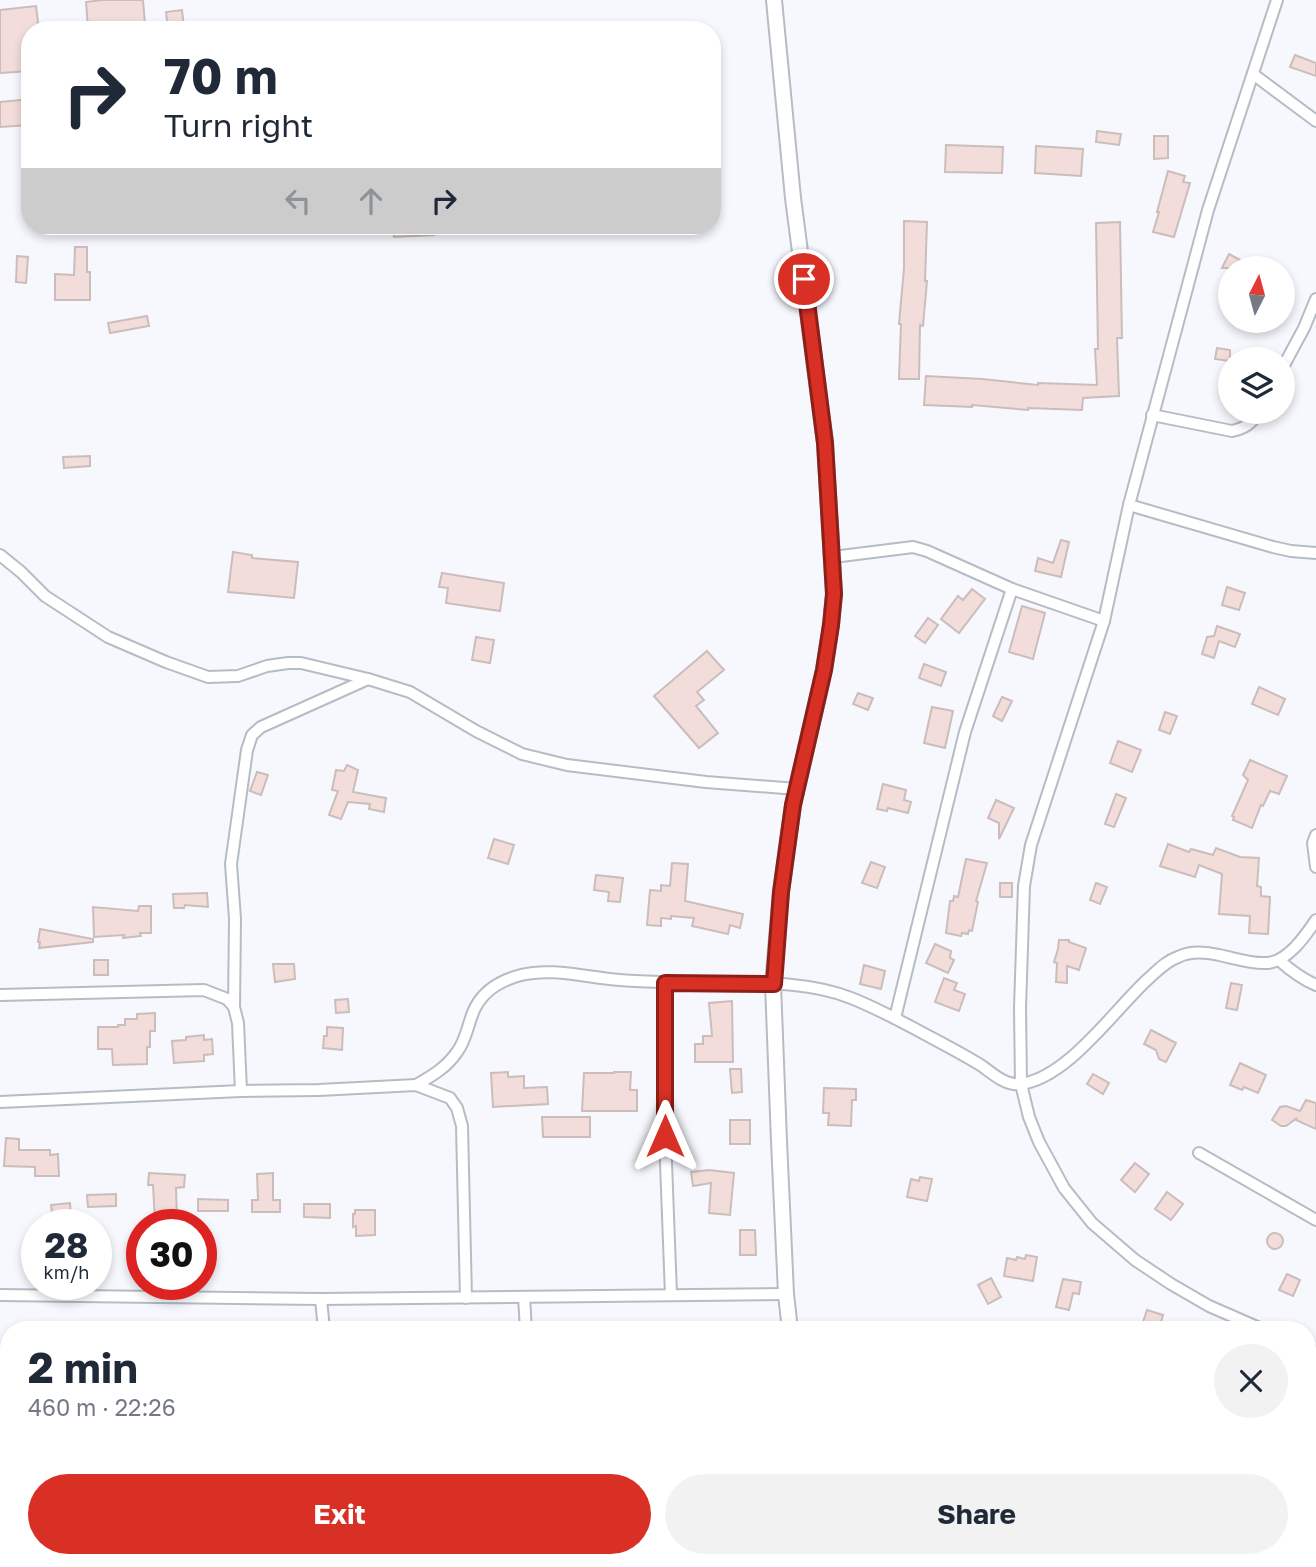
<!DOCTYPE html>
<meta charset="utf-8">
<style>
:root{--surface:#fff;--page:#f2f2f3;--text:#1f2937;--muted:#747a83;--accent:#d93025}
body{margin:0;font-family:"Golos Text",sans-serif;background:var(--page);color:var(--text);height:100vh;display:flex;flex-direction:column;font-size:26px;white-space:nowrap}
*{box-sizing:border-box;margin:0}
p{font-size:23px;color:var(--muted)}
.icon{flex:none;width:38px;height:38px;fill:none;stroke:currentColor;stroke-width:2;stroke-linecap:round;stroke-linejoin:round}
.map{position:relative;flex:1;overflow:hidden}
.drawer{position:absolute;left:0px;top:1321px;width:1316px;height:247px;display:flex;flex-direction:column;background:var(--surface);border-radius:28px 28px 0 0;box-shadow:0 4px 10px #0003}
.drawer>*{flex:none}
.guide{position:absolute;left:21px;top:21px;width:700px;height:214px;border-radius:28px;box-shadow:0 4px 10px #0003;background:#fff;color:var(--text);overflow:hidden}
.needle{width:46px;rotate:6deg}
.fabs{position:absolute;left:1218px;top:256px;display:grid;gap:14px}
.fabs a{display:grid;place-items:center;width:77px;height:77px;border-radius:50%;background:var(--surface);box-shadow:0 4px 10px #0003;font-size:35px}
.speed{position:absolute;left:21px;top:1209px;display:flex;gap:14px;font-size:35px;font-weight:700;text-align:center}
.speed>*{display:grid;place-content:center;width:91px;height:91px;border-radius:50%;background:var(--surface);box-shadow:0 4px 10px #0003;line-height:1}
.speed small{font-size:18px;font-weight:400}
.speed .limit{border:10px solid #d22;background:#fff;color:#111}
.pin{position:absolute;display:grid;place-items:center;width:60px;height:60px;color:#fff;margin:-30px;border:4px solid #fff;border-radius:50%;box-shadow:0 2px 7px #0007}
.me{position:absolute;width:77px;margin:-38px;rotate:0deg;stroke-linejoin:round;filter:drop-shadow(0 0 5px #0008)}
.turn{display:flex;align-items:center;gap:24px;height:147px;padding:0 28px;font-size:32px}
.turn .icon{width:91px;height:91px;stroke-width:2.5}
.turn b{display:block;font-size:49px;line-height:60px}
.lanes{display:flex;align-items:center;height:66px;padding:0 28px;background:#0003;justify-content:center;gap:35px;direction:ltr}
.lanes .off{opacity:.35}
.round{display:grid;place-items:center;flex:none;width:74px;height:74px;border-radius:37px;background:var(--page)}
.summary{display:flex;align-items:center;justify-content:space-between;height:119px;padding:0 28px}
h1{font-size:42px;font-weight:700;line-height:52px}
.button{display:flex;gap:14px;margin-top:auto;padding:14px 28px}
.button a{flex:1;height:80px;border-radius:42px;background:var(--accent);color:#fff;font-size:28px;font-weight:700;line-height:80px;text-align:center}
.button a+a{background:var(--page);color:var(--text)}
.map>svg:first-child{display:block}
.building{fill:#f2ddda;stroke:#cbbdbb;stroke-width:2}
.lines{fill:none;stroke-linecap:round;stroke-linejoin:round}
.minor-casing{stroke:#b6bcc6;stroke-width:14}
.tertiary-casing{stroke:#b6bcc6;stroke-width:18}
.minor{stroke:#fff;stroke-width:10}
.tertiary{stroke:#fff;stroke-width:14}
.route-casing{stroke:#8d1f18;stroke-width:18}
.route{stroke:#d93025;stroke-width:12}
</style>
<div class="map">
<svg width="1316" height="1567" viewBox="0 0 1316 1567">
<rect width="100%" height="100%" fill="#f6f8fd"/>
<g class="building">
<polygon points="102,0 143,0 145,24 88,29 86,2"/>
<polygon points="36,6 39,30 30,30 30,71 0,73 0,10"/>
<polygon points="182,10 184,27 168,29 166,12"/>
<polygon points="1295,55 1316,63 1316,76 1290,67"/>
<polygon points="30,99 30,125 0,127 0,102"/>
<polygon points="1097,131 1121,134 1119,145 1096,142"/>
<polygon points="1154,136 1168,136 1168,158 1154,159"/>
<polygon points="946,145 1003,147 1002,173 945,172"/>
<polygon points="1036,146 1083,149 1081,176 1035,173"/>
<polygon points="1168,171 1185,176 1183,182 1190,183 1174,237 1153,232 1159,212 1157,212"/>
<polygon points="904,221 927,222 925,281 927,281 923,326 920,325 919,379 899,379 901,324 899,324 904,268"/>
<polygon points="1120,222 1122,338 1117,338 1119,396 1083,398 1082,410 1028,408 1028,410 972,405 972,407 924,405 926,376 982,379 1038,385 1038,383 1097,385 1095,349 1098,349 1096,223"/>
<polygon points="393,226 434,226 434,235 394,237"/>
<polygon points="75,247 87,247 87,272 90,272 90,300 55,300 55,274 74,275"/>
<polygon points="1229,254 1255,268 1222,268"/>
<polygon points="17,256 28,257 26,283 16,282"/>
<polygon points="147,316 149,326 110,333 108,323"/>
<polygon points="1217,348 1230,350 1230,361 1215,359"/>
<polygon points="90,456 90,466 64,468 63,457"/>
<polygon points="1061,540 1069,542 1061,577 1035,571 1038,558 1053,563"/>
<polygon points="233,552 252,555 252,558 298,562 294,598 228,592"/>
<polygon points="442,573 504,583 500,611 446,603 448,588 439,587"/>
<polygon points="1227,587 1245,593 1239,610 1222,605"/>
<polygon points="972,589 985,599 959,633 941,619 958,596 963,600"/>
<polygon points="1022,606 1045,613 1033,659 1009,652"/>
<polygon points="928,618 938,625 925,643 915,636"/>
<polygon points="1217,626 1240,634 1235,647 1219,641 1214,658 1202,654 1207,637 1214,636"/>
<polygon points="476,637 494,640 490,663 472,660"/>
<polygon points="707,651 724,670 697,692 704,700 696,706 718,733 699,748 654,696"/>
<polygon points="924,664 946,672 941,686 919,678"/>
<polygon points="1259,687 1285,699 1278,715 1252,704"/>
<polygon points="858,693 873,698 868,710 853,704"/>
<polygon points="1002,697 1012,701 1002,721 993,716"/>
<polygon points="932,707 953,711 945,748 924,743"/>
<polygon points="1165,712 1177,716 1170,734 1159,730"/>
<polygon points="1118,741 1141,750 1132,772 1110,763"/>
<polygon points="1250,760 1287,776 1279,794 1270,791 1263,806 1261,805 1252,828 1233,820 1234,817 1232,816 1248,780 1243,775"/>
<polygon points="347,765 358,770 353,792 386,798 384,812 369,809 370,804 348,802 341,819 329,815 338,791 332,790 336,770 344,771"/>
<polygon points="257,772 268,775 261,795 250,791"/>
<polygon points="883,784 906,790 904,800 911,802 908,813 888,808 887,811 877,809"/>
<polygon points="1116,794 1126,798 1114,827 1105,824"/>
<polygon points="996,800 1014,808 999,839 999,823 988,818"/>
<polygon points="494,839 514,845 508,864 488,858"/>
<polygon points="1168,844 1189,852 1191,849 1213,855 1216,848 1240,857 1259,858 1257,886 1261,887 1261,896 1270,897 1268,934 1249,933 1250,916 1219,914 1222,874 1199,865 1195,877 1160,866"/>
<polygon points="966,859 987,863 976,901 978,902 972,931 969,930 968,934 962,933 961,936 946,933 950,901 953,901 954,896 958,897"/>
<polygon points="871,862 885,867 877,888 862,883"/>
<polygon points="672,863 688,864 685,901 743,914 740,928 730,925 728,934 692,926 694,918 671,916 671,919 661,918 661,926 647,925 650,890 661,891 661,885 670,886"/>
<polygon points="596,875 623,878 620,902 608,901 609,892 594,890"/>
<rect x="1000" y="883" width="12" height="14"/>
<polygon points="1096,883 1107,887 1100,904 1090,900"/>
<polygon points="207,893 208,907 185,905 184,908 174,908 173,894"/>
<polygon points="139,906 151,906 151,933 140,933 141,936 123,938 124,935 94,937 93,907 138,911"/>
<polygon points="40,929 93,939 93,942 39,948 40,942 38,942"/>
<polygon points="1059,940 1069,940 1069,942 1086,948 1079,970 1067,966 1067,983 1056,982 1057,963 1054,962 1058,949"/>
<polygon points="935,944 951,951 950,958 954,960 948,973 926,963"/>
<rect x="94" y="960" width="14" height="15"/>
<polygon points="273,964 294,964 295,979 275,982"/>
<polygon points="864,965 885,971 881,989 860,984"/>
<polygon points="944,978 957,983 954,990 965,994 959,1011 935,1002"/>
<polygon points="1231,983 1242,985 1237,1010 1226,1008"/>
<polygon points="348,999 349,1012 336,1013 335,1000"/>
<polygon points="732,1001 733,1062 695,1062 695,1044 703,1044 703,1036 712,1036 709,1003"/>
<polygon points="155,1013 155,1031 150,1031 150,1047 147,1047 147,1064 113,1065 112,1049 98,1049 98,1027 118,1027 118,1025 125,1025 125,1019 137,1019 137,1014"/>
<polygon points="327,1027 343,1028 342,1050 323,1048 324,1036 327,1036"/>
<polygon points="1151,1030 1176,1043 1166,1062 1159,1059 1156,1050 1144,1044"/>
<polygon points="204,1035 204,1040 212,1039 213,1054 204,1055 204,1061 174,1063 172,1041 186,1040 186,1037"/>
<polygon points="1240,1063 1266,1075 1258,1093 1244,1087 1242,1090 1230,1085"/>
<polygon points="730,1069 741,1069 742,1092 732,1093"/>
<polygon points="508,1072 508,1077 524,1076 524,1088 547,1087 548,1104 493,1107 491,1073"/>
<polygon points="614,1072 631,1072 630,1090 637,1090 637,1111 582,1111 584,1073 614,1073"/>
<polygon points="1093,1074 1109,1083 1103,1094 1087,1084"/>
<polygon points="824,1088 856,1089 856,1100 852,1100 851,1126 828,1125 829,1113 823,1113"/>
<polygon points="1306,1100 1316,1103 1316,1129 1296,1120 1297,1118 1286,1126 1281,1126 1272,1120 1280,1107 1286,1106 1300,1111"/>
<polygon points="542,1117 590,1117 590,1137 543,1137"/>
<rect x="730" y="1120" width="20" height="24"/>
<polygon points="6,1138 19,1139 19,1150 50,1150 50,1155 58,1154 59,1176 35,1176 35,1167 4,1166"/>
<polygon points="1135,1163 1149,1174 1135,1192 1121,1180"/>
<polygon points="709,1170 734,1173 730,1215 709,1213 711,1183 693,1186 691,1172"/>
<polygon points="149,1173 185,1175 184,1187 176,1188 177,1220 155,1222 153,1185 148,1185"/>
<polygon points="273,1173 273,1200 280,1200 280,1212 252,1212 252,1200 258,1200 257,1174"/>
<polygon points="920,1177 932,1179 927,1201 907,1197 911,1179 919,1181"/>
<polygon points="1167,1192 1183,1204 1171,1220 1155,1209"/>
<polygon points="116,1194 116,1206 88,1207 87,1195"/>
<polygon points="198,1199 228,1200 228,1211 198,1211"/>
<polygon points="70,1203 71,1219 53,1220 51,1205"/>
<polygon points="304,1204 330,1204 330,1218 304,1217"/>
<polygon points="355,1210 375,1210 375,1235 356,1236 356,1226 353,1227 353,1214 355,1214"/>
<polygon points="740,1230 755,1230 756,1255 740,1255"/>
<circle cx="1275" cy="1241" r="8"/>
<polygon points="1026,1255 1037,1257 1033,1281 1004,1276 1007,1258 1016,1260 1017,1257 1025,1259"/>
<polygon points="1287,1274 1300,1280 1293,1296 1279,1290"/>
<polygon points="991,1278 1001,1297 988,1304 978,1285"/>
<polygon points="1063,1279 1081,1282 1079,1294 1073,1293 1069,1310 1056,1307"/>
<polygon points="1147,1310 1163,1315 1159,1330 1149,1330 1141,1328"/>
</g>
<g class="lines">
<g class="minor-casing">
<g id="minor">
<polyline points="1253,74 1316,121"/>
<polyline points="1283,367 1304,328 1316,299"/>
<path d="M1152,415L1232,431C1245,428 1252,424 1259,411"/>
<polyline points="1129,505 1273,547 1291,551 1316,553"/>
<polyline points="0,555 21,572 45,596 108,637 166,662 208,677 238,676 267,666 288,663 301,663 368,679 410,692 476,731 522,754 567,765 706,782 797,789"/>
<polyline points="833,557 913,547 927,551 1012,589 1104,621"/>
<polyline points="1316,835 1313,843 1316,867"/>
<path d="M1279,960C1290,970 1302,979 1316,985"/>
<polyline points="665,983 665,1136 671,1295"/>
<polyline points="0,995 204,990 227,999 234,1007"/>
<polyline points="895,1018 965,732 1012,589"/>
<path d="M416,1085C432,1076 447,1067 457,1052C467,1039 468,1022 475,1008C484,990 502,980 521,975C553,967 588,978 620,980C657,983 694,983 731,983C772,983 813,983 851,998C879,1009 906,1024 932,1038C949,1047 966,1056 982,1066C993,1074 1006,1086 1020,1084C1067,1079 1114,1010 1148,979C1157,971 1166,961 1178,957C1190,951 1206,952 1219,955C1234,958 1251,964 1266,963C1287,963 1306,935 1316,920"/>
<polyline points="241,1091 238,1023 234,1007 235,919 231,864 247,750 252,735 261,727 368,679"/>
<polyline points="0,1102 241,1091 319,1090 416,1085 450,1098 457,1108 462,1126 466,1298"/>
<polyline points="1199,1153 1316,1220"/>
<polyline points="0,1295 321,1299 786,1294"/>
<polyline points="524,1297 526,1330"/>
<polyline points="321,1299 324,1330"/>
<polyline points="1264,1330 1209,1306 1171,1284 1135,1260 1092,1223 1064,1188 1039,1142 1029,1117 1021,1084 1020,1008 1024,886 1031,845 1104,621 1129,505 1208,210 1277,0"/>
<polyline points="1307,1349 1316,1353"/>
<path d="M1316,1397C1310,1412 1311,1426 1316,1441"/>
<polyline points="1307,1492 1316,1489"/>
<polyline points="0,1497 9,1497"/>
<polyline points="340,1559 340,1567"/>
<polyline points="540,1559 541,1567"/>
<polyline points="1126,1567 1135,1559"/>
</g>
</g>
<g class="tertiary-casing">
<g id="tertiary">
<polyline points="774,0 793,198 825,443 834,594 831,625 824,670 793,805 781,892 773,984 779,1141 786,1294 790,1330"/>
<polyline points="830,1559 831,1567"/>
</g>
</g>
<use href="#minor" class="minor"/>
<use href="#tertiary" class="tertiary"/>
</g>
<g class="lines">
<g class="route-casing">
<polyline id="route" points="665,1136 665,983 774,984 781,892 793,805 824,670 831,625 834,594 825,443 804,279"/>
</g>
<use href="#route" class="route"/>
</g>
</svg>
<div class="fabs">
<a><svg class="needle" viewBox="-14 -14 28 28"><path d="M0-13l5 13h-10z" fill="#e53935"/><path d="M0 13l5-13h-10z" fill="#747a83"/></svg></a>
<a><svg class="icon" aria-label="layers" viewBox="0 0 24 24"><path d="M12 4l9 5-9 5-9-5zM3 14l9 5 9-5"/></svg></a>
</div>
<div class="speed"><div>28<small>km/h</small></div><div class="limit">30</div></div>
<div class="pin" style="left:804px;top:279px;background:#d93025"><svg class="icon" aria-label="arrive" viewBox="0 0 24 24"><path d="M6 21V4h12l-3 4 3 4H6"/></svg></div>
<svg class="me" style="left:665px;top:1136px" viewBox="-20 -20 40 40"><path d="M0-17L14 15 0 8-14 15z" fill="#d93025" stroke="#fff" stroke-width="4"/></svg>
<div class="guide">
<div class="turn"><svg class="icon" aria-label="right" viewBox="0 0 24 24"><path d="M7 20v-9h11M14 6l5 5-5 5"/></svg><div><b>70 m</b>Turn right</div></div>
<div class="lanes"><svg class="icon off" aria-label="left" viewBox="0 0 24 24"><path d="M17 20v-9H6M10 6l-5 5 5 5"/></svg><svg class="icon off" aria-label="ahead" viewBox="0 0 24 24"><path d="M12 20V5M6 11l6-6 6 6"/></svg><svg class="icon" aria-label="right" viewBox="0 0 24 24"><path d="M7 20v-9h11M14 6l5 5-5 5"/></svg></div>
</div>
<section class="drawer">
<div class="summary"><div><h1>2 min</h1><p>460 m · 22:26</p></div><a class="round"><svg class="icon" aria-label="close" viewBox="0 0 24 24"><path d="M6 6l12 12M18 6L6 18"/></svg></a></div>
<div class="button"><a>Exit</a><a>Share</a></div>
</section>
</div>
